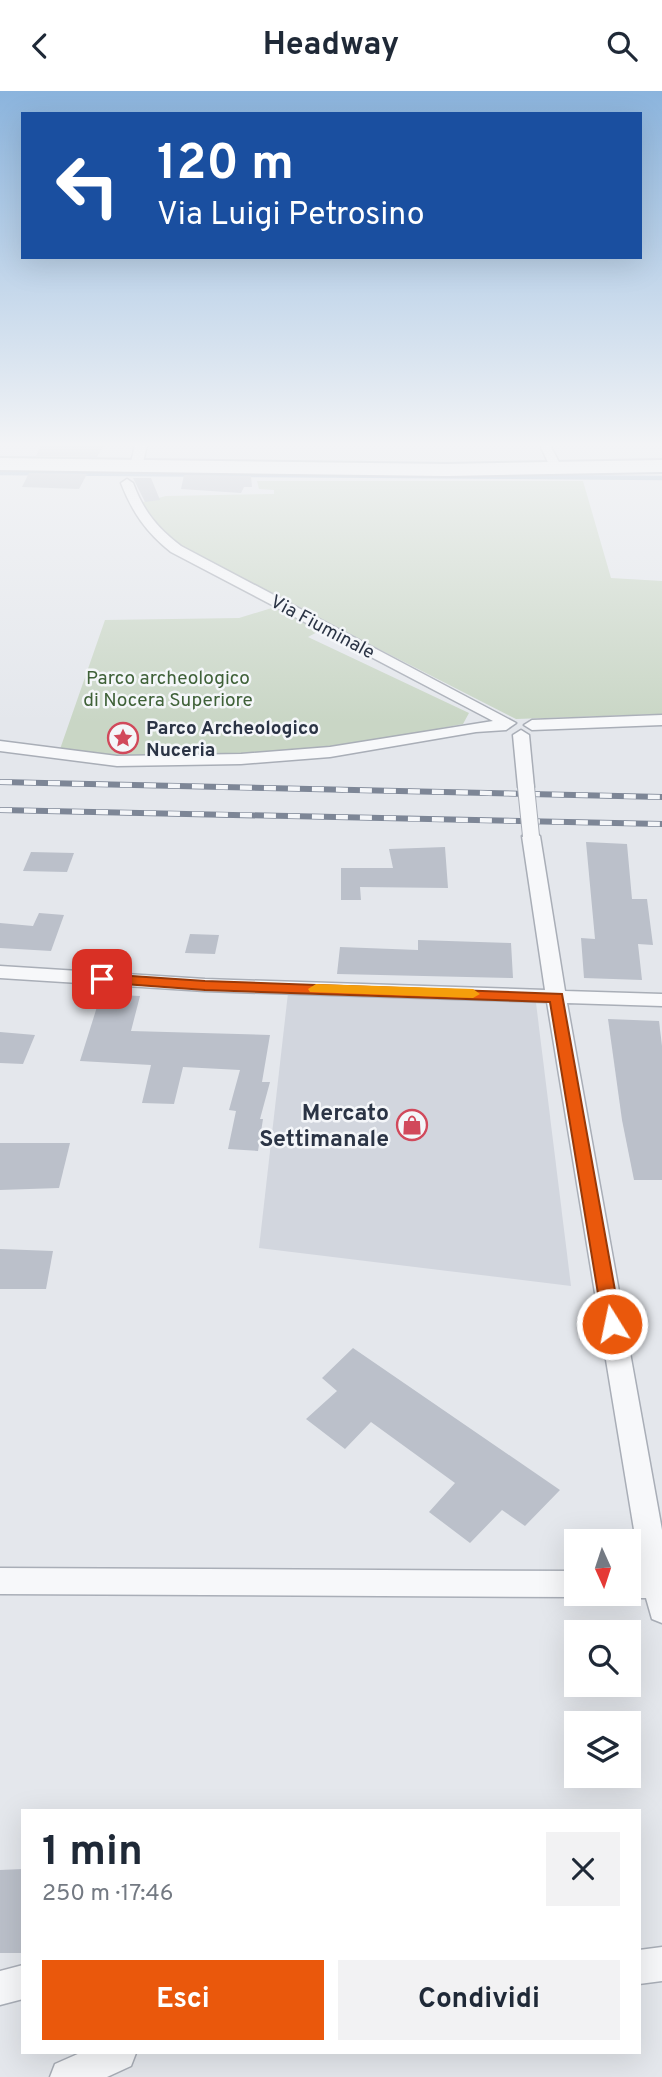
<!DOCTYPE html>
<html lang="it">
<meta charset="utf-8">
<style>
:root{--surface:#fff;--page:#f2f2f3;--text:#1f2937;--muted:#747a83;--accent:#ea580c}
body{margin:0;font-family:Overpass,sans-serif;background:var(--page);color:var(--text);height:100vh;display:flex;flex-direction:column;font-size:26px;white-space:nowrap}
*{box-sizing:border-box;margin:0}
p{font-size:23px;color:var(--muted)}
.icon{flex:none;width:38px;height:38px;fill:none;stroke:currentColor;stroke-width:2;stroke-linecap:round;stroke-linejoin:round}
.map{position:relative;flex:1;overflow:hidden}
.drawer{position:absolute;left:21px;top:1718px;width:620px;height:245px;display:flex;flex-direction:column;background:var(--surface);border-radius:0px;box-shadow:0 7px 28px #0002}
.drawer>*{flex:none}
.hud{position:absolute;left:21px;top:21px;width:621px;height:147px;border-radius:0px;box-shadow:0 7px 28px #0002;background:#1a4fa0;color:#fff;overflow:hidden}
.needle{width:46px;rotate:177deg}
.controls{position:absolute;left:564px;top:1438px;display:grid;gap:14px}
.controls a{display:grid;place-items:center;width:77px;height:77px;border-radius:0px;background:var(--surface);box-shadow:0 7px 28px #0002;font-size:35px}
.pin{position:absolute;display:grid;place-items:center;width:60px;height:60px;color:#fff;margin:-30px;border-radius:14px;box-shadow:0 4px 10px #0006}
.me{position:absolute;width:77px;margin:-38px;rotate:350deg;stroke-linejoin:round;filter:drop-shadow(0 0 5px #0008)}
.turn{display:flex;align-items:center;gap:24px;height:147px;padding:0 21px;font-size:32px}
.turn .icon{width:91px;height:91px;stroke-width:2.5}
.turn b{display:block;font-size:49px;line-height:60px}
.round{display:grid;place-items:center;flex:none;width:74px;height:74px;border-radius:0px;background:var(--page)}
.overview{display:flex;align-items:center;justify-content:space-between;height:119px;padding:0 21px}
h1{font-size:42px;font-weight:700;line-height:52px}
.primary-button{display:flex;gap:14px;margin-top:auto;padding:14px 21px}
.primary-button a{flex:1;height:80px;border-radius:0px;background:var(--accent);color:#fff;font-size:28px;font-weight:700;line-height:80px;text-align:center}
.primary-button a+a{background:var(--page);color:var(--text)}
header{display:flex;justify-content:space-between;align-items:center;height:91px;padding:0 21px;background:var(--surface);font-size:32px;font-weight:700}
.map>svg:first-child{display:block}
.built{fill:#d2d6de}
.green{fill:#c9d6c5}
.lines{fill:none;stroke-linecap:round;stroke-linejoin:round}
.stream{stroke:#9fb4cc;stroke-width:4.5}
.building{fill:#bbc0ca}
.street-casing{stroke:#a9aeb7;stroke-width:3}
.primary-casing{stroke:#a3abb8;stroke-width:4}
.street{fill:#f7f8fa;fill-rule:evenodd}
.primary{fill:#fff;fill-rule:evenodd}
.rail-casing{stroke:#7d8696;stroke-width:6}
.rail{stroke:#f4f6f9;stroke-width:4.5;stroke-dasharray:12;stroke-linecap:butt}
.street-bridge-casing{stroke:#a9aeb7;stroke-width:18;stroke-linecap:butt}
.street-bridge{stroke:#f7f8fa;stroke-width:16}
.route{fill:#ea580c;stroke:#983908;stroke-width:2}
.slow{fill:#f59e0b}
.labels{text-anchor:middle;stroke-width:5;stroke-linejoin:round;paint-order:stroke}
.far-street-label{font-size:19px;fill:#2b3445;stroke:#f4f6f9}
.far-park-label{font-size:19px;fill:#3f6138;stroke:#f4f6f9}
.far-poi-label{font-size:19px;font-weight:bold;fill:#2b3445;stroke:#f4f6f9;text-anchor:start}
.poi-label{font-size:23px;font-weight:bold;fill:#2b3445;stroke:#f4f6f9;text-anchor:end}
</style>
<header><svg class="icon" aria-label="back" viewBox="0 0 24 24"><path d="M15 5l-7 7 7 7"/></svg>Headway<svg class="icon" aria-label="search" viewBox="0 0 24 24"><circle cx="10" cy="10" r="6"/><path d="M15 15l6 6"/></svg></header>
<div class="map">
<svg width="662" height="1986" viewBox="0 0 662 1986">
<rect width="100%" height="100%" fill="#e4e7ec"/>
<polygon class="built" points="288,902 536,912 571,1195 259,1157"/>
<g class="green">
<polygon points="257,390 583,390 611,487 662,490 662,623 516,628 175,454 139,412 166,405 274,403 274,399 259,398"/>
<path d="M275,516L321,539L308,546L469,622L463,633C430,639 397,647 363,651C263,666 160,668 59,661L105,529L239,527Z"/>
</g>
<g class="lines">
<polyline class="stream" points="0,382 662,387"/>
</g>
<g class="building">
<polygon points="41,354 104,354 97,366 36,365"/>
<polygon points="29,382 87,383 79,398 22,396"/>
<polygon points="184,384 251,385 252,396 244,396 241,402 181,398"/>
<polygon points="133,387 151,387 160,409 145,411"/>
<polygon points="586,751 627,753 632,808 647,808 653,854 638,853 642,889 584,887 581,847 595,848"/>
<polygon points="445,756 448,797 360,796 361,809 341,809 341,777 393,777 389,758"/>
<polygon points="31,761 74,762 67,781 23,780"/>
<polygon points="39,822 64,824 51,860 0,857 0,832 33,835"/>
<polygon points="190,843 219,844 215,863 185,862"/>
<polygon points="418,849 511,852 513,887 337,883 340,856 418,859"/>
<polygon points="101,903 140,905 131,940 270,944 262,991 270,991 260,1028 263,1028 258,1060 228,1058 236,1020 229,1019 240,979 183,976 174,1013 142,1012 151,974 80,970"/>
<polygon points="608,928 659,930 662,955 662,1089 634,1089 622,1029"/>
<polygon points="0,941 35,944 23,973 0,972"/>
<polygon points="0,1052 70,1052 59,1097 0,1099"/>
<polygon points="0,1158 53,1160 46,1198 0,1198"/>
<polygon points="353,1257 560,1399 525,1435 502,1419 470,1452 429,1421 455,1392 371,1331 345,1358 306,1328 337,1300 322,1287"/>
<polygon points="23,1778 23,1862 0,1862 0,1779"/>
</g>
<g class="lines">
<g class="street-casing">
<g id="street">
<polygon points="135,354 147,354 142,376 136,380 130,376"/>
<polygon points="540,354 550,354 562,377 560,380 552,380"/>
<path d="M127,388L133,392C143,419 157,437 181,455L516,632L506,639L476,641L330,666L241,673L117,675L0,660V650L117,665L241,663L330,656L493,630L171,461C147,442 132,421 121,392Z"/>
<polygon points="662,624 662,634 532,639 524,634 532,629"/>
<polygon points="521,639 529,644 534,696 526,701 518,696 513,644"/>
<polygon points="531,740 540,745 565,900 662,903 662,915 567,912 662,1439 662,1532 652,1528 646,1507 628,1507 619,1503 628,1503 628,1481 641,1481 547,911 205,900 0,887 0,875 205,888 545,899 522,745"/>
<polygon points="0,1477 576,1480 576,1503 583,1503 576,1506 0,1503"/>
<polygon points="662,1856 662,1890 639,1893 639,1859"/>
<polygon points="23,1874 23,1908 0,1914 0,1880"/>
<polygon points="80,1962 136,1962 131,1975 107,1986 50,1986 55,1973"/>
</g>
</g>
<g class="primary-casing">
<polygon id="primary" points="0,367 447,373 662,369 662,381 447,385 0,379"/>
</g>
<use href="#street" class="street"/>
<use href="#primary" class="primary"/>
<g class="rail-casing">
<g id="rail">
<polyline points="0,691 662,706"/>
<polyline points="0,719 662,733"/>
</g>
</g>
<use href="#rail" class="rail"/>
<g class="street-bridge-casing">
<polyline id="street-bridge" points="526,696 531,745"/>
</g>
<use href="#street-bridge" class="street-bridge"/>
</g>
<linearGradient id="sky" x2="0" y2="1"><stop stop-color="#8bb4dd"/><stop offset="0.56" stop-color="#f3f4f6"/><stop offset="1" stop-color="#f3f4f6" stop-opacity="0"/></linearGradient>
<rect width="662" height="632" fill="url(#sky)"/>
<polygon class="route" points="102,883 205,890 562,903 621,1233 619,1238 605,1238 603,1233 550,911 205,899 97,891 95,888 97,884"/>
<polygon class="slow" points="316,893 473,898 480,903 473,907 310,901 308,898"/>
<defs>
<g id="sight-ring" transform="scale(1.575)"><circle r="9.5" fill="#f4f6f9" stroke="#d1495b" stroke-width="1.5"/><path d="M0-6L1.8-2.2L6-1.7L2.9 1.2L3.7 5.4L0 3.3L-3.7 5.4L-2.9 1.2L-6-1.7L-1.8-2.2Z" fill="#d1495b"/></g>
<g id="shop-ring" transform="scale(1.575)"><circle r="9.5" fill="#f4f6f9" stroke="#d1495b" stroke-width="1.5"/><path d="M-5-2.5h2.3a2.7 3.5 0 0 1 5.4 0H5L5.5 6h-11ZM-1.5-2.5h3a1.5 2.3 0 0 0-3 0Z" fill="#d1495b"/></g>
</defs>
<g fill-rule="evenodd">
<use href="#sight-ring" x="123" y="647"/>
<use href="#shop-ring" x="412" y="1034"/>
</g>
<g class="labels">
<g class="far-street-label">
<text transform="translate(323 535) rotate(28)" y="7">Via Fiuminale</text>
</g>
<g class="far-park-label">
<text x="168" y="593">Parco archeologico<tspan x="168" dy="22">di Nocera Superiore</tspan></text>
</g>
<g class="far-poi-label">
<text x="146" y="643">Parco Archeologico<tspan x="146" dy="22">Nuceria</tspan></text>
</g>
<g class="poi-label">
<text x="389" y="1029">Mercato<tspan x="389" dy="26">Settimanale</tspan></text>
</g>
</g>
</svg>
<div class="controls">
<a><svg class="needle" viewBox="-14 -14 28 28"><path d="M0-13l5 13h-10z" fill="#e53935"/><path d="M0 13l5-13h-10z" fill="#747a83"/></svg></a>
<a><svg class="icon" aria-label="search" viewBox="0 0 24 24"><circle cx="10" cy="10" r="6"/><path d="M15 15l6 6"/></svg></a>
<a><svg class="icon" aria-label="layers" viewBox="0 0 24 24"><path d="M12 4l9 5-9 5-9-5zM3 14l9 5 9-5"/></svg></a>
</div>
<div class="pin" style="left:102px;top:888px;background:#d93025"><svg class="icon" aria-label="arrive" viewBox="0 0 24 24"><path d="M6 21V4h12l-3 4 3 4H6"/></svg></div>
<svg class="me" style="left:612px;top:1233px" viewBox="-20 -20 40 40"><circle r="17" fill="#ea580c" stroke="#fff" stroke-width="3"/><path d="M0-11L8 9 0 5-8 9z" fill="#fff"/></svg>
<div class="hud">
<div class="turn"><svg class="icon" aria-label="left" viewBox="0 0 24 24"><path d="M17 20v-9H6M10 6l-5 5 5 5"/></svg><div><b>120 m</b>Via Luigi Petrosino</div></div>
</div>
<section class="drawer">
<div class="overview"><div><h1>1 min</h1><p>250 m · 17:46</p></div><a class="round"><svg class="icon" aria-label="close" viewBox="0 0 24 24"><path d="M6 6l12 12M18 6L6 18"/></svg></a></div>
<div class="primary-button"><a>Esci</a><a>Condividi</a></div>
</section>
</div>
